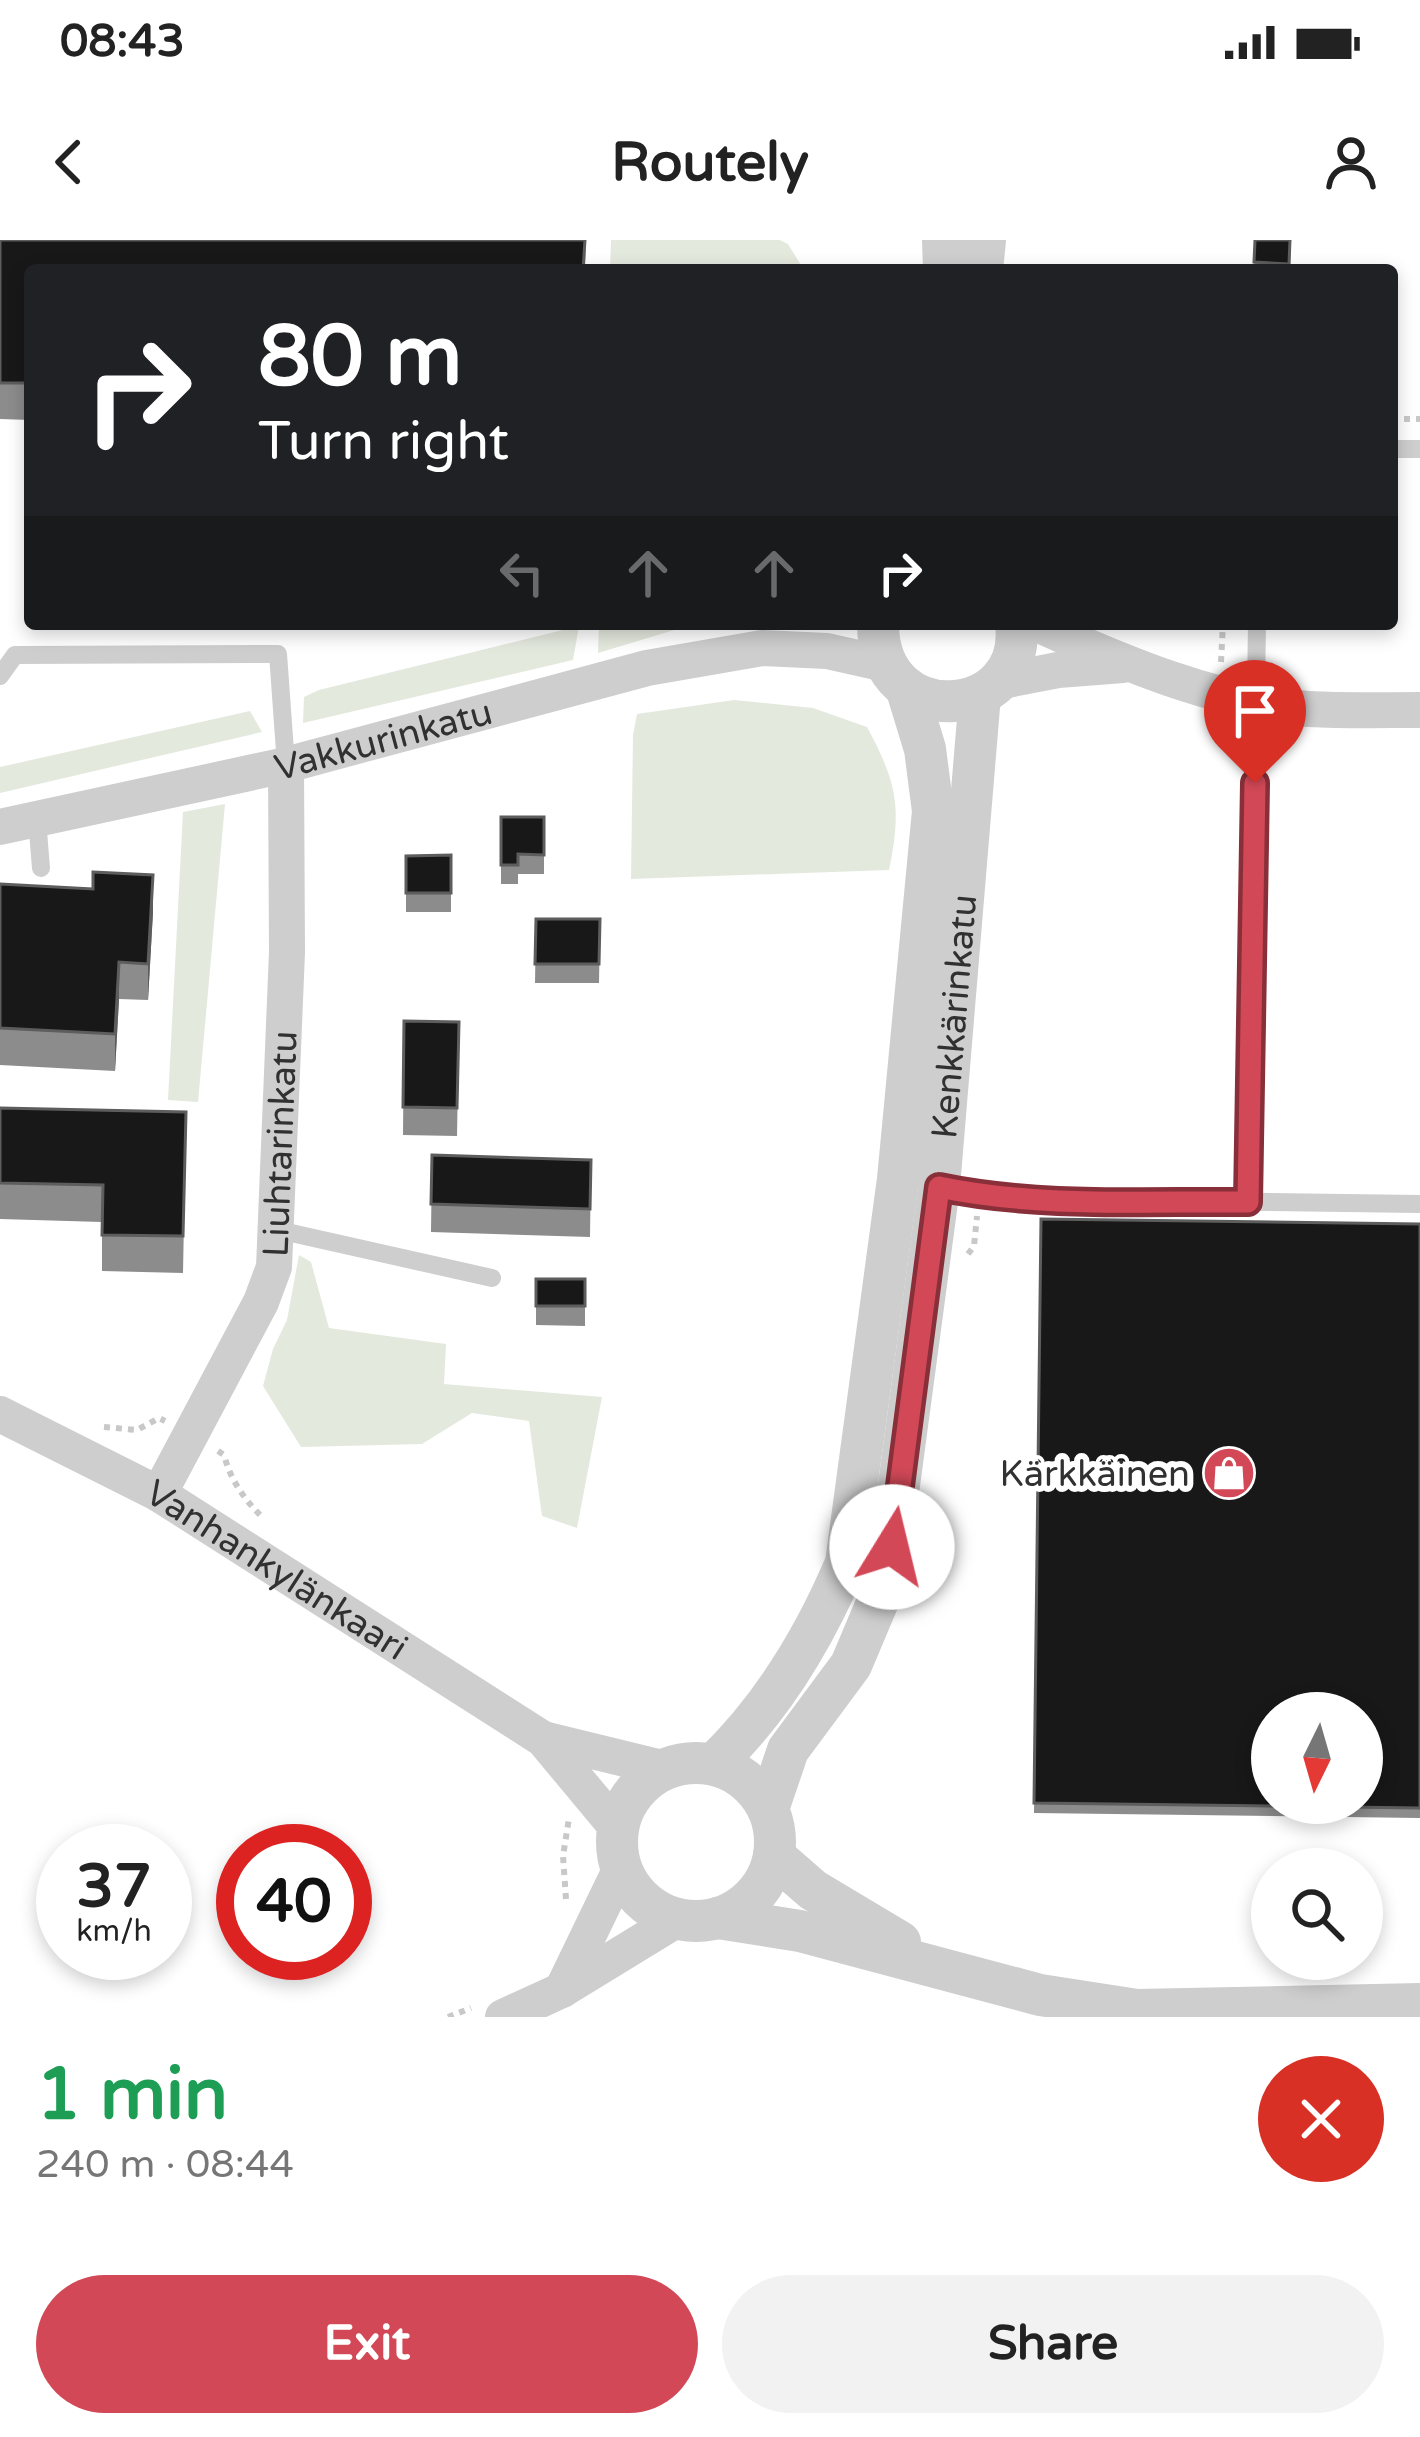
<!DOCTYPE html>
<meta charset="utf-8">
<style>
:root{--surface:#fff;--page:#f2f2f2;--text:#222;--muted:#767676;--accent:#d24857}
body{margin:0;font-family:"Varela Round",sans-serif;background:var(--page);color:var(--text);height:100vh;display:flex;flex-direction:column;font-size:45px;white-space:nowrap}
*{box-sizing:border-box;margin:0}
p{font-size:39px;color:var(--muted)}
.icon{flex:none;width:66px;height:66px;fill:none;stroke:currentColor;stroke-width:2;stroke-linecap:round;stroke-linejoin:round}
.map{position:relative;height:1777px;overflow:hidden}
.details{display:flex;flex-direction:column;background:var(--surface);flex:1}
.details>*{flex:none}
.hud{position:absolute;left:24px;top:24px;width:1374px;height:366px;border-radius:12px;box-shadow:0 6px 18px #0003;background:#202124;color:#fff;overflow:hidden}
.needle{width:78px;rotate:185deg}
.controls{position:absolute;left:1251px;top:1452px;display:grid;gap:24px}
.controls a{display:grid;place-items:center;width:132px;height:132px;border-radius:50%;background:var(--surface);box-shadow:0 6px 18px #0003;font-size:60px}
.speed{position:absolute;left:36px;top:1584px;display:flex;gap:24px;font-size:60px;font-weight:700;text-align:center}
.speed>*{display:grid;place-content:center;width:156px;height:156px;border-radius:50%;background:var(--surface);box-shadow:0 6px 18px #0003;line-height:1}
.speed small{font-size:30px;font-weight:400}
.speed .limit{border:18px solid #d22;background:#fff;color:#111}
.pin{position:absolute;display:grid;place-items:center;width:102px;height:102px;color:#fff;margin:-123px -51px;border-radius:50% 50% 50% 0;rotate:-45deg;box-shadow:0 0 12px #0007}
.pin .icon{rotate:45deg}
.me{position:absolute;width:132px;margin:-66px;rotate:9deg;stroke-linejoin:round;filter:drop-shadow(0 0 9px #0008)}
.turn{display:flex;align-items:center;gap:42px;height:252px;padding:0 36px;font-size:54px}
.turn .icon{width:156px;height:156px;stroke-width:2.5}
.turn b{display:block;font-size:84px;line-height:102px}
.lanes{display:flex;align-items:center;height:114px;padding:0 36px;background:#0003;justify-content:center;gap:60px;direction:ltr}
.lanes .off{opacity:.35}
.round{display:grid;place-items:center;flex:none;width:126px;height:126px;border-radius:63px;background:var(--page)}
.summary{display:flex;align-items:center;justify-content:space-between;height:204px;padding:0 36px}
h1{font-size:72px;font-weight:700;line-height:90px;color:#1e9e55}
.button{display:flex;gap:24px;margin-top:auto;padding:24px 36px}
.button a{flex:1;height:138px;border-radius:72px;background:var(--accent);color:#fff;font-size:48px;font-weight:700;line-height:138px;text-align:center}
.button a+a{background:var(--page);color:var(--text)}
.status{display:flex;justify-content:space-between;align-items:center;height:84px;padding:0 60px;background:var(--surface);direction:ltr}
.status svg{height:33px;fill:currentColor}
header{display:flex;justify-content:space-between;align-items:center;height:156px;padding:0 36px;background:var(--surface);font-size:54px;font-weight:700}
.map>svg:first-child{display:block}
.green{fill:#e4e9de}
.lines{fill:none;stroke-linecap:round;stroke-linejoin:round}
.path{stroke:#c8c8c8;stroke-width:6;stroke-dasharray:6 6;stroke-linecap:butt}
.service{stroke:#cecece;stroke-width:18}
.minor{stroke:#cecece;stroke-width:36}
.tertiary{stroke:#cecece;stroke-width:42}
.wall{fill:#8c8c8c}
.shaded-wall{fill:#5d5d5d}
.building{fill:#181818;stroke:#5d5d5d;stroke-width:3;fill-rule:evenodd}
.route-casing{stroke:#882f39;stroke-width:30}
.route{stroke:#d24857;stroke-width:21}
.labels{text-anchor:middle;stroke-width:12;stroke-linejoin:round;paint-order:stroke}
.street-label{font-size:36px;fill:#313131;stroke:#fff}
.poi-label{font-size:36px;fill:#313131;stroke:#fff;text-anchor:end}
</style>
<div class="status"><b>08:43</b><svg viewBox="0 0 49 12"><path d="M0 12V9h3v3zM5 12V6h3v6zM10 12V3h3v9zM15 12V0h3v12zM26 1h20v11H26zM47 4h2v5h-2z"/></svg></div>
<header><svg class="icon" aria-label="back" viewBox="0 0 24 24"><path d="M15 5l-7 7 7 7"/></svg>Routely<svg class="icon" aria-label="person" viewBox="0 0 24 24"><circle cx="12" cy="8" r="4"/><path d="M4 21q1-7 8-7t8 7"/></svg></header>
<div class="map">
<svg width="1420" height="1777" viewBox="0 0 1420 1777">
<rect width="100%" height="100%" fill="#fff"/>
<g class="green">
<polygon points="611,0 780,0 788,4 804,30 610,30"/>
<polygon points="599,384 694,384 598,413"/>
<polygon points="579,386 573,420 303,483 304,457 319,450"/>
<path d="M734,460L813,468L867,487C897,543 902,567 889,630L631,639L633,495L637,474Z"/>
<polygon points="250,471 262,492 0,553 0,527"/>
<polygon points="225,564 198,862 168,860 183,572"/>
<polygon points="299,1015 311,1022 329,1088 446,1104 444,1144 602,1157 577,1288 542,1276 529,1181 472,1173 422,1204 301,1207 263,1146 273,1109 287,1080"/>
</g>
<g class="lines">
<g class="path">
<polyline points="1392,179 1420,179"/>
<polyline points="1221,422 1223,384"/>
<polyline points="968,1014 974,1006 977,976"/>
<polyline points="104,1187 137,1190 159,1178 165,1181"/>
<path d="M218,1211L224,1215C231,1241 244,1259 263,1278"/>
<polyline points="566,1659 563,1616 569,1578"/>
<polyline points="448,1777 471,1768"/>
</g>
<g class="service">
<polyline points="1392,209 1420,209"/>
<polyline points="0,436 15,415 278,414 286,525"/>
<polyline points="37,579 41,628"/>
<polyline points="938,947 978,955 1044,959 1420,964"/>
<polyline points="1248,962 1257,384"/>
<polyline points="278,990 492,1038"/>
</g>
<g class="minor">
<path d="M1037,384C1118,421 1219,464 1309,469C1346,471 1383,470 1420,470"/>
<polyline points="997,442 1058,430 1123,425"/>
<path id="s1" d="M0,587L286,525L647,428L762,408L827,411L885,424"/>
<path id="s2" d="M0,1174L159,1254L543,1499L618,1589"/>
<path id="s3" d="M159,1254L261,1062L274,1027L287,712L286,525"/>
<polyline points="543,1499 666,1529"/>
<polyline points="562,1750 621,1628"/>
<polyline points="503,1777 562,1750 678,1679"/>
</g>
<g class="tertiary">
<polyline points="943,0 944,30"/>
<polyline points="982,30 985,0"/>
<path d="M878,384C878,493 1028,481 1016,384"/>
<circle cx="696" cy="1602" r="79"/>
<path d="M714,1524C773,1467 814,1399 846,1323L898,939L933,571L925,509L907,450"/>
<path id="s4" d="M768,1569L788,1510L851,1425L886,1342L939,947L980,455"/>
<polyline points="774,1616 813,1650 900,1702"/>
<polyline points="718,1678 800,1691 1040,1755 1137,1770 1420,1764"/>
</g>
</g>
<g class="wall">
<polygon points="0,0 586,0 585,30 30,30 30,180 0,179"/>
<polygon points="1255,0 1291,0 1290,30 1254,30"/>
<polygon points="501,577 544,577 544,634 518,634 518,644 501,644"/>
<polygon points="451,615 451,672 406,672 406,616"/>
<polygon points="0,644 153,672 148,760 119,759 115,831 0,825"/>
<polygon points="536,679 600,679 599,743 535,743"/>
<polygon points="404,781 459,782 457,896 403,895"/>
<polygon points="0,868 186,872 183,1033 102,1031 102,982 0,979"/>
<polygon points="432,915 591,920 590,997 431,992"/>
<polygon points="1041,979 1420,984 1420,1578 1034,1573"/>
<polygon points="536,1039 585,1039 585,1086 536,1085"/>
</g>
<g class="shaded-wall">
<polygon points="153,635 153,672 148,760 148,724"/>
<polygon points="119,722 119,759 115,831 115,794"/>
</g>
<g class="building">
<polygon points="0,0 585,0 583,30 30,30 30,143 0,143"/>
<polygon points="1255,0 1290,0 1289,24 1254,22"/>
<polygon points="501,577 544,577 544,615 518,614 518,625 501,625"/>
<polygon points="451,615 451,653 406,653 406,616"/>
<polygon points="93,632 153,635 148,724 119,722 115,794 0,788 0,644 93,649"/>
<polygon points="536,679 600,679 599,724 535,724"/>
<polygon points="404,781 459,782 457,868 403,867"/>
<polygon points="0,868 186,872 183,996 102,995 103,945 0,943"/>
<polygon points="432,915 591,920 590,969 431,964"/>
<path d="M1041,979L1420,984V1568L1034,1563ZM1272,1473H1362V1563H1272Z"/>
<rect x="536" y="1039" width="49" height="27"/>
</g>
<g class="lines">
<g class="route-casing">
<path id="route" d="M892,1307L939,947C1039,968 1146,961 1248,962L1255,543"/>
</g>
<use href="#route" class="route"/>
</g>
<defs>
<g id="shop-disc" transform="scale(2.7)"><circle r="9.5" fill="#d24857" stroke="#fff"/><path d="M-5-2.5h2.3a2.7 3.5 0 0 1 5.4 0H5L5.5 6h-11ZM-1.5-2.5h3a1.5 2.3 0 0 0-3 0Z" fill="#fff"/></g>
</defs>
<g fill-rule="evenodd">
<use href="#shop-disc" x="1229" y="1233"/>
</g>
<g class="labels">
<g class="street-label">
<text dy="13" stroke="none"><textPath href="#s1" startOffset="393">Vakkurinkatu</textPath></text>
<text dy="13" stroke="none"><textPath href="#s4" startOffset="828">Kenkkärinkatu</textPath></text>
<text dy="13" stroke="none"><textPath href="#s3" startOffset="378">Liuhtarinkatu</textPath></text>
<text dy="13" stroke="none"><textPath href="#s2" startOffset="318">Vanhankylänkaari</textPath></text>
</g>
<g class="poi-label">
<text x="1190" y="1246">Kärkkäinen</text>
</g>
</g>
</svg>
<div class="controls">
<a><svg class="needle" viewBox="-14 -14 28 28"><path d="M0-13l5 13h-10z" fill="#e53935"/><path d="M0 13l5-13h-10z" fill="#767676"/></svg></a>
<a><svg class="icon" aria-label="search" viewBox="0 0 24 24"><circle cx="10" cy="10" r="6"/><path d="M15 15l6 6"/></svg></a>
</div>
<div class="speed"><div>37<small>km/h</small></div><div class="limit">40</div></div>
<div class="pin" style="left:1255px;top:543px;background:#d93025"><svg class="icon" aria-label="arrive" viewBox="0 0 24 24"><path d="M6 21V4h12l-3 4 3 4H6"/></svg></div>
<svg class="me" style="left:892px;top:1307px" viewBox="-20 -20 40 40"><circle r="19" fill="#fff"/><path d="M0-13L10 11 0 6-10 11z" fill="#d24857"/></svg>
<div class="hud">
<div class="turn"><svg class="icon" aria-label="right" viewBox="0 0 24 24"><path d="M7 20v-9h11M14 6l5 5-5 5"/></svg><div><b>80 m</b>Turn right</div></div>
<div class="lanes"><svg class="icon off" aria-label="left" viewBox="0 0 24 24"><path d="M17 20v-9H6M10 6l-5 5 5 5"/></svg><svg class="icon off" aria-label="ahead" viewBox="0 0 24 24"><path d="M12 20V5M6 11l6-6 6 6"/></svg><svg class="icon off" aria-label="ahead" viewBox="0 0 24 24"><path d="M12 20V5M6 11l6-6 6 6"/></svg><svg class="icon" aria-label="right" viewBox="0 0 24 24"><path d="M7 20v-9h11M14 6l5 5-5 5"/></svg></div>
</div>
</div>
<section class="details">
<div class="summary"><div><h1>1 min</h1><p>240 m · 08:44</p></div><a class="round" style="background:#d93025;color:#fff"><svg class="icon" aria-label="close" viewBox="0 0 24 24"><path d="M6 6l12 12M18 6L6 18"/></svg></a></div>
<div class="button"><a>Exit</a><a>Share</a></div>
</section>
